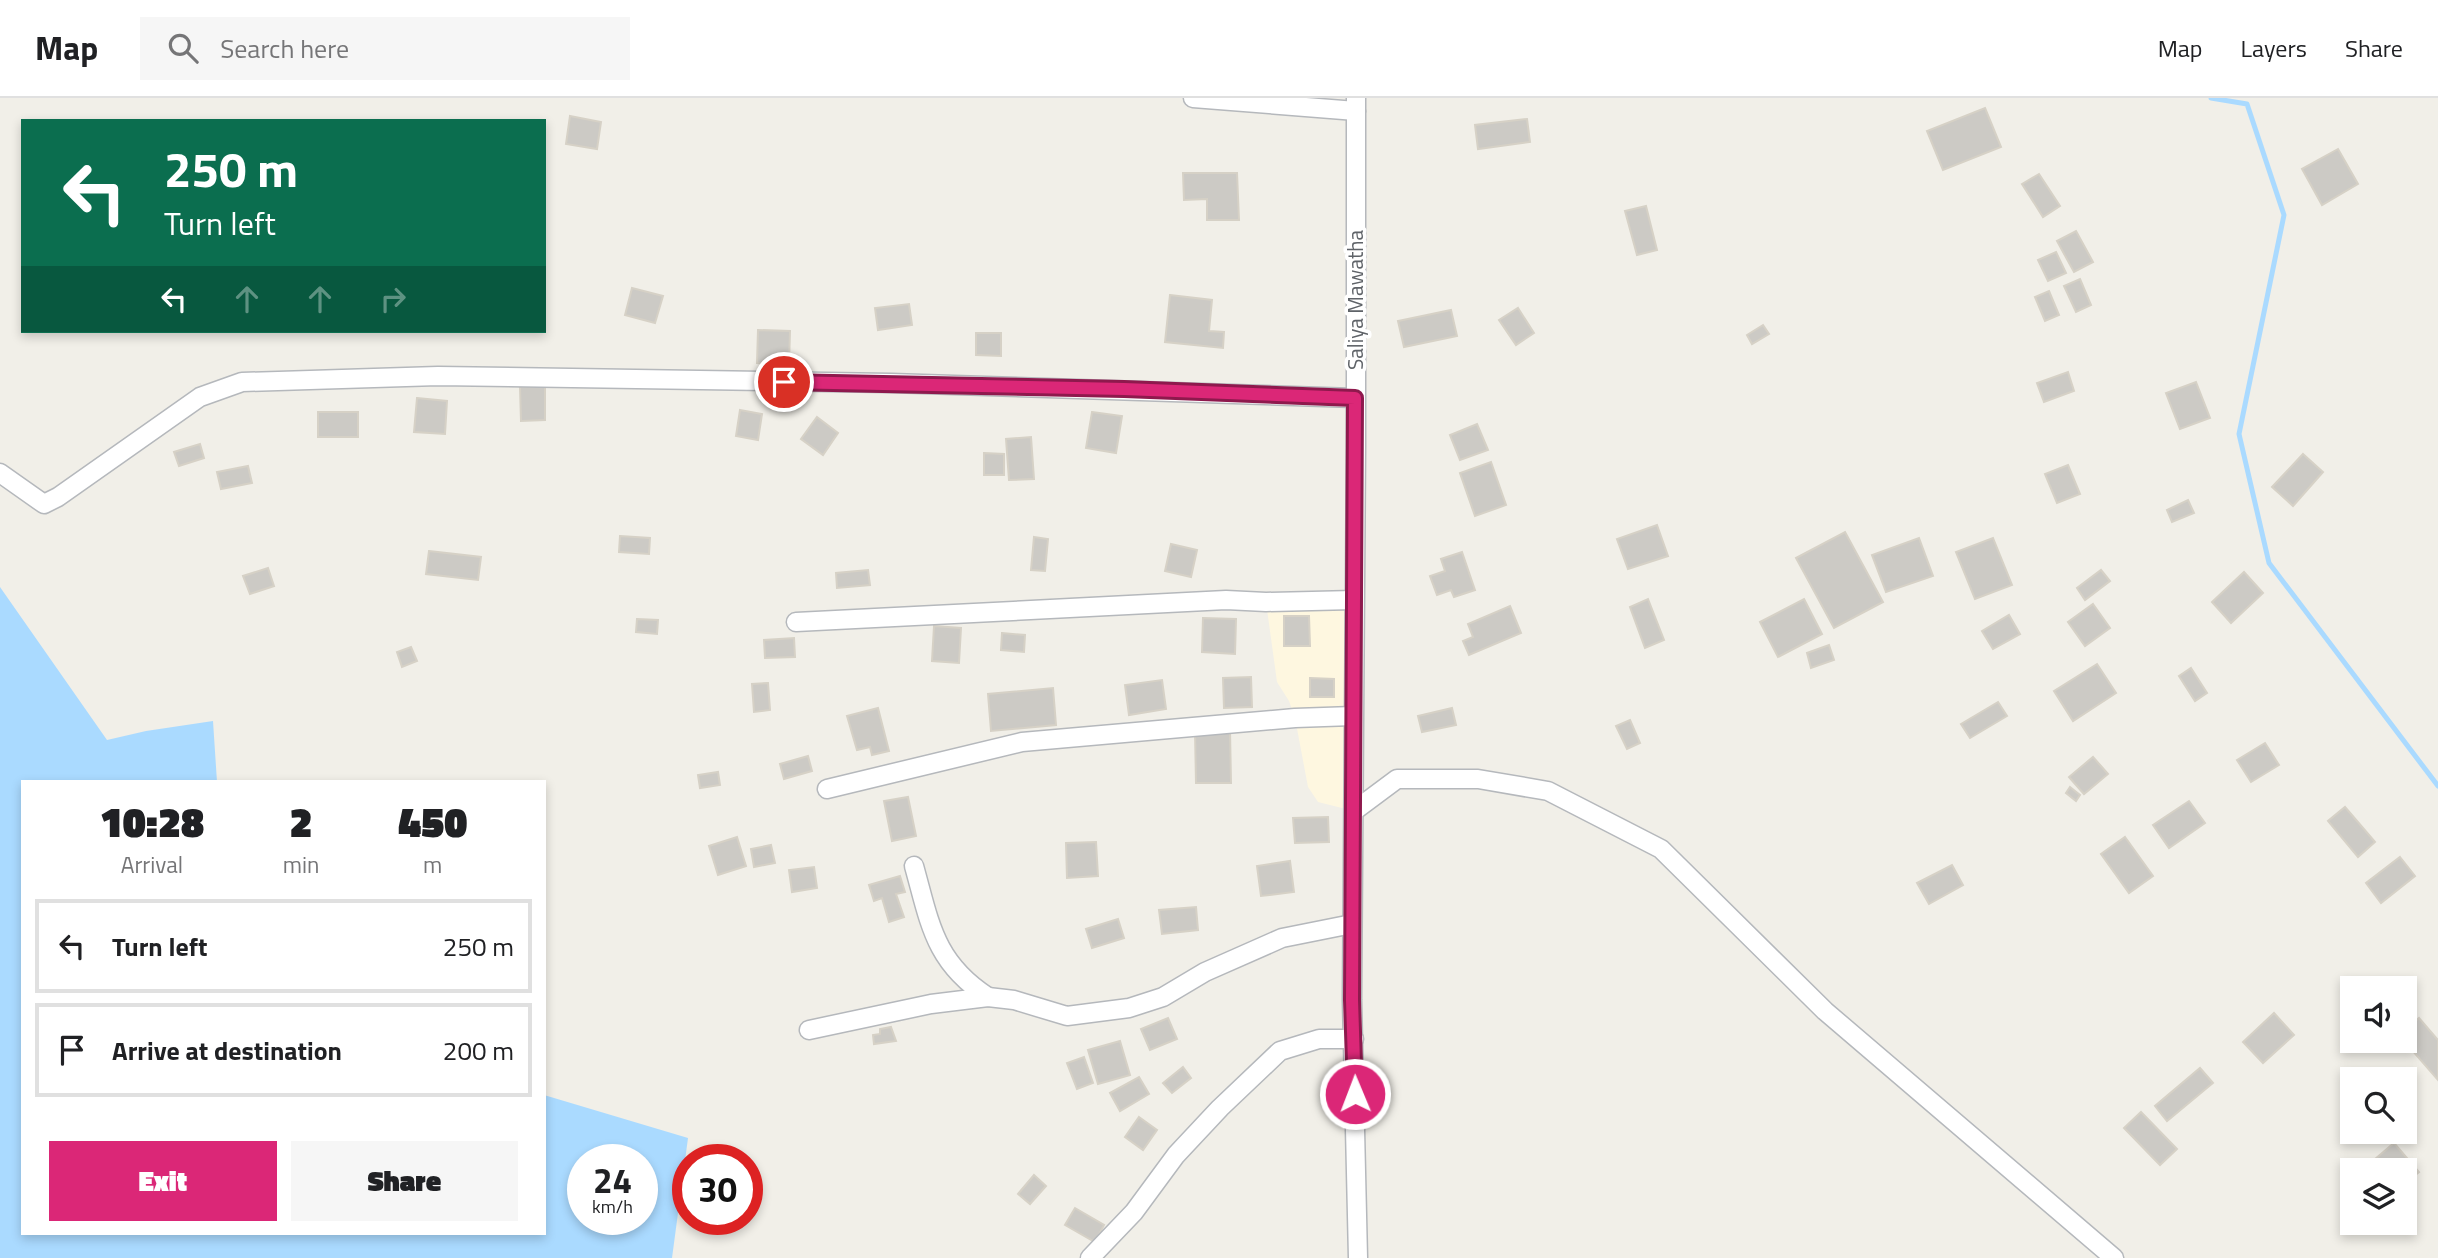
<!DOCTYPE html>
<style>
:root{--surface:#fff;--page:#f6f6f6;--text:#202124;--muted:#757577;--line:#e0e0e0;--accent:#db2777}
body{margin:0;font-family:"Titillium Web",sans-serif;background:var(--page);color:var(--text);height:100vh;display:flex;flex-direction:column;font-size:26px;white-space:nowrap}
*{box-sizing:border-box;margin:0}
p{font-size:23px;color:var(--muted)}
.icon{flex:none;width:38px;height:38px;fill:none;stroke:currentColor;stroke-width:2;stroke-linecap:round;stroke-linejoin:round}
.map{position:relative;flex:1;overflow:hidden}
.side{position:absolute;left:21px;top:682px;width:525px;height:455px;display:flex;flex-direction:column;background:var(--surface);border-radius:0px;box-shadow:0 4px 10px #0003}
.side>*{flex:none}
.guide{position:absolute;left:21px;top:21px;width:525px;height:214px;border-radius:0px;box-shadow:0 4px 10px #0003;background:#0b6e4f;color:#fff;overflow:hidden}
.fabs{position:absolute;left:2340px;top:878px;display:grid;gap:14px}
.fabs a{display:grid;place-items:center;width:77px;height:77px;border-radius:0px;background:var(--surface);box-shadow:0 4px 10px #0003;font-size:35px}
.speed{position:absolute;left:567px;top:1046px;display:flex;gap:14px;font-size:35px;font-weight:700;text-align:center}
.speed>*{display:grid;place-content:center;width:91px;height:91px;border-radius:50%;background:var(--surface);box-shadow:0 4px 10px #0003;line-height:1}
.speed small{font-size:18px;font-weight:400}
.speed .limit{border:10px solid #d22;background:#fff;color:#111}
.pin{position:absolute;display:grid;place-items:center;width:60px;height:60px;color:#fff;margin:-30px;border:4px solid #fff;border-radius:50%;box-shadow:0 2px 7px #0007}
.me{position:absolute;width:77px;margin:-38px;rotate:359deg;stroke-linejoin:round;filter:drop-shadow(0 0 5px #0008)}
.turn{display:flex;align-items:center;gap:24px;height:147px;padding:0 28px;font-size:32px}
.turn .icon{width:91px;height:91px;stroke-width:2.5}
.turn b{display:block;font-size:49px;line-height:60px}
.lanes{display:flex;align-items:center;height:66px;padding:0 28px;background:#0003;justify-content:center;gap:35px;direction:ltr}
.lanes .off{opacity:.35}
.eta{display:flex;justify-content:space-evenly;align-items:center;height:119px;text-align:center}
.eta b{font-size:42px;font-weight:800;line-height:49px}
.action{display:flex;gap:14px;margin-top:auto;padding:14px 28px}
.action a{flex:1;height:80px;border-radius:0px;background:var(--accent);color:#fff;font-size:28px;font-weight:800;line-height:80px;text-align:center}
.action a+a{background:var(--page);color:var(--text)}
ul{padding:0;list-style:none}
li{display:flex;align-items:center;gap:21px;height:94px;margin:0 14px 10px;padding:0 14px;border:4px solid var(--line);border-radius:0px}
li div{flex:1}
li b{display:block;font-size:26px}
li em{font-style:normal}
header{display:flex;align-items:center;gap:42px;box-sizing:border-box;height:98px;padding:0 35px;background:var(--surface);border-bottom:2px solid var(--line)}
header strong{font-size:33px}
nav{display:flex;gap:38px;margin-inline-start:auto;font-size:24px}
.search{width:490px;height:63px;background:var(--page);display:flex;align-items:center;gap:18px;box-sizing:border-box;padding:0 24px;border-radius:0px;color:var(--muted);font-size:26px}
.map>svg:first-child{display:block}
.commercial{fill:#fef7e0}
.water{fill:#aadaff;fill-rule:evenodd}
.lines{fill:none;stroke-linecap:round;stroke-linejoin:round}
.stream{stroke:#aadaff;stroke-width:5}
.building{fill:#cccac5;stroke:#d6d1c6;stroke-width:2}
.minor-casing{stroke:#b5b8bc;stroke-width:21}
.minor{stroke:#fff;stroke-width:18}
.route-casing{stroke:#8e194d;stroke-width:18}
.route{stroke:#db2777;stroke-width:12}
.labels{text-anchor:middle;stroke-width:7;stroke-linejoin:round;paint-order:stroke}
.street-label{font-size:21px;fill:#5f6368;stroke:#fff}
</style>
<header>
<strong>Map</strong>
<div class="search"><svg class="icon" aria-label="search" viewBox="0 0 24 24"><circle cx="10" cy="10" r="6"/><path d="M15 15l6 6"/></svg>Search here</div>
<nav><a>Map</a><a>Layers</a><a>Share</a></nav>
</header>
<div class="map">
<svg width="2438" height="1160" viewBox="0 0 2438 1160">
<rect width="100%" height="100%" fill="#f1efe8"/>
<polygon class="commercial" points="1354,502 1354,713 1318,704 1308,689 1295,620 1289,603 1277,584 1266,504"/>
<path class="water" d="M0,489L107,642L146,633L213,623L217,684H23V1136H544V997L688,1040L672,1160H0ZM583,1062H642V1122H583Z"/>
<g class="lines">
<polyline class="stream" points="2211,0 2247,6 2284,117 2239,336 2269,465 2438,688"/>
</g>
<g class="building">
<polygon points="1985,10 2001,49 1943,72 1927,33"/>
<polygon points="570,18 601,24 597,51 566,46"/>
<polygon points="1527,21 1530,44 1478,51 1475,27"/>
<polygon points="2338,51 2358,86 2322,107 2302,71"/>
<polygon points="1183,75 1237,75 1239,122 1207,122 1207,101 1184,102"/>
<polygon points="2039,76 2060,108 2043,119 2022,86"/>
<polygon points="1646,108 1657,152 1637,157 1625,113"/>
<polygon points="2076,133 2093,164 2074,174 2057,143"/>
<polygon points="2056,154 2066,175 2048,183 2038,162"/>
<polygon points="2080,181 2091,207 2076,214 2064,188"/>
<polygon points="632,190 663,198 655,225 625,217"/>
<polygon points="2049,193 2059,217 2045,223 2035,199"/>
<polygon points="1170,197 1212,202 1209,233 1224,234 1223,250 1165,244"/>
<polygon points="909,206 912,227 878,232 875,210"/>
<polygon points="1518,210 1534,235 1516,247 1499,222"/>
<polygon points="1451,212 1457,238 1404,249 1398,223"/>
<polygon points="1763,227 1769,236 1752,246 1747,237"/>
<polygon points="758,232 790,233 789,267 757,265"/>
<polygon points="976,235 1001,235 1001,258 976,257"/>
<polygon points="2068,274 2074,293 2044,304 2037,285"/>
<polygon points="2196,284 2210,320 2180,331 2166,295"/>
<polygon points="520,289 545,289 545,322 521,323"/>
<polygon points="417,300 447,303 445,336 414,334"/>
<polygon points="740,312 762,316 758,342 736,338"/>
<rect x="318" y="314" width="40" height="25"/>
<polygon points="1092,314 1122,318 1116,355 1086,350"/>
<polygon points="817,319 838,335 823,357 801,341"/>
<polygon points="1477,326 1488,352 1460,362 1450,337"/>
<polygon points="1031,339 1034,381 1009,382 1006,341"/>
<polygon points="200,346 204,360 179,368 174,354"/>
<polygon points="984,355 1004,356 1004,377 984,377"/>
<polygon points="2303,356 2323,374 2293,408 2272,389"/>
<polygon points="1491,364 1506,407 1475,418 1460,375"/>
<polygon points="2068,367 2080,396 2057,405 2045,376"/>
<polygon points="248,368 252,385 221,391 217,374"/>
<polygon points="2188,402 2194,415 2172,424 2167,412"/>
<polygon points="1657,427 1668,458 1628,471 1617,441"/>
<polygon points="1845,434 1883,504 1834,530 1796,460"/>
<polygon points="620,438 650,440 649,456 619,454"/>
<polygon points="1034,439 1048,441 1045,473 1031,472"/>
<polygon points="1919,440 1933,478 1886,494 1872,457"/>
<polygon points="1993,440 2012,487 1975,501 1956,454"/>
<polygon points="1171,446 1197,452 1191,479 1165,473"/>
<polygon points="429,453 481,459 478,482 426,476"/>
<polygon points="1462,454 1475,492 1454,499 1451,492 1437,497 1430,478 1445,473 1441,461"/>
<polygon points="268,470 274,488 250,496 243,478"/>
<polygon points="868,472 870,487 837,490 836,475"/>
<polygon points="2101,472 2110,483 2085,502 2077,490"/>
<polygon points="2244,474 2263,495 2231,525 2212,504"/>
<polygon points="1648,501 1664,542 1645,550 1630,509"/>
<polygon points="1804,501 1822,536 1778,559 1760,524"/>
<polygon points="2093,506 2110,530 2085,548 2068,524"/>
<polygon points="1510,508 1521,535 1469,557 1463,543 1473,539 1468,526"/>
<polygon points="2009,517 2020,536 1993,551 1982,533"/>
<polygon points="1284,518 1309,518 1310,548 1284,548"/>
<polygon points="1203,520 1236,521 1235,556 1202,554"/>
<polygon points="637,521 658,522 657,536 636,534"/>
<polygon points="934,528 961,530 959,565 932,563"/>
<polygon points="1002,535 1025,537 1024,554 1001,552"/>
<polygon points="794,540 795,559 765,560 764,542"/>
<polygon points="1829,547 1834,562 1811,570 1807,555"/>
<polygon points="411,549 417,563 402,569 397,554"/>
<polygon points="2097,566 2116,595 2073,623 2054,593"/>
<polygon points="2191,570 2207,595 2195,603 2179,578"/>
<polygon points="1251,579 1252,609 1224,610 1223,580"/>
<polygon points="1310,580 1334,581 1334,599 1310,599"/>
<polygon points="1162,582 1166,611 1129,617 1125,587"/>
<polygon points="768,585 770,612 754,614 752,586"/>
<polygon points="1053,590 1056,627 991,633 988,596"/>
<polygon points="1998,604 2007,618 1970,640 1961,626"/>
<polygon points="878,610 889,653 872,657 870,649 857,652 847,618"/>
<polygon points="1452,610 1456,627 1422,634 1418,618"/>
<polygon points="1630,622 1640,645 1627,651 1616,628"/>
<polygon points="1230,632 1231,685 1196,685 1195,633"/>
<polygon points="2265,645 2279,667 2251,684 2237,662"/>
<polygon points="808,658 812,673 784,681 780,666"/>
<polygon points="2093,659 2108,676 2084,696 2069,679"/>
<polygon points="718,674 720,687 700,690 698,677"/>
<polygon points="2070,689 2080,697 2076,703 2066,695"/>
<polygon points="908,699 916,738 892,743 884,703"/>
<polygon points="2189,703 2205,725 2169,750 2153,727"/>
<polygon points="2345,709 2375,744 2358,759 2328,723"/>
<polygon points="1328,719 1329,744 1295,745 1293,720"/>
<polygon points="737,739 746,768 718,777 709,748"/>
<polygon points="2125,739 2153,778 2129,795 2101,756"/>
<polygon points="1096,744 1098,778 1067,780 1066,745"/>
<polygon points="771,747 775,765 754,769 751,751"/>
<polygon points="2400,759 2415,778 2381,805 2366,785"/>
<polygon points="1290,763 1294,794 1261,798 1257,768"/>
<polygon points="1952,767 1963,787 1929,806 1917,785"/>
<polygon points="814,769 817,790 792,794 789,772"/>
<polygon points="900,778 905,794 896,796 904,819 889,824 882,800 874,803 869,787"/>
<polygon points="1196,809 1198,832 1162,836 1159,812"/>
<polygon points="1118,821 1124,840 1092,850 1086,831"/>
<polygon points="2274,915 2294,937 2263,965 2243,944"/>
<polygon points="1168,920 1177,941 1150,952 1141,931"/>
<polygon points="2419,920 2438,942 2438,982 2404,943 2404,933"/>
<polygon points="891,929 896,943 874,946 873,937 880,936 880,931"/>
<polygon points="1120,943 1130,977 1098,986 1088,952"/>
<polygon points="1084,959 1093,985 1077,991 1067,965"/>
<polygon points="1183,969 1191,980 1172,995 1163,985"/>
<polygon points="2200,970 2213,985 2167,1023 2155,1008"/>
<polygon points="1139,979 1149,996 1120,1013 1110,995"/>
<polygon points="2141,1014 2177,1051 2160,1067 2124,1030"/>
<polygon points="1139,1019 1157,1032 1143,1052 1125,1039"/>
<polygon points="2394,1045 2419,1074 2404,1086 2404,1073 2361,1073"/>
<polygon points="1034,1077 1046,1088 1030,1106 1018,1096"/>
<polygon points="1075,1110 1104,1127 1095,1144 1065,1127"/>
</g>
<g class="lines">
<g class="minor-casing">
<g id="minor">
<polyline points="1193,0 1356,13"/>
<polyline points="1356,0 1356,349 1352,902 1358,1160"/>
<polyline points="0,375 44,406 58,399 200,299 242,284 438,278 891,285 1355,300"/>
<polyline points="796,524 1226,502 1266,504 1354,502"/>
<polyline points="827,691 1022,644 1295,620 1353,618"/>
<polyline points="1354,713 1397,681 1478,681 1548,693 1661,751 1825,913 2114,1160"/>
<path d="M914,768C930,825 934,864 988,899"/>
<polyline points="809,932 931,906 988,899 1014,902 1067,918 1129,910 1163,899 1205,874 1282,840 1352,826"/>
<polyline points="1090,1160 1134,1114 1176,1057 1220,1010 1280,953 1319,941 1354,941"/>
</g>
</g>
<use href="#minor" class="minor"/>
</g>
<g class="lines">
<g class="route-casing">
<polyline id="route" points="784,284 1124,291 1355,300 1352,902 1355,996"/>
</g>
<use href="#route" class="route"/>
</g>
<g class="labels">
<g class="street-label">
<text transform="translate(1356 202) rotate(-90)" y="7">Saliya Mawatha</text>
</g>
</g>
</svg>
<div class="fabs">
<a><svg class="icon" aria-label="sound" viewBox="0 0 24 24"><path d="M4 9h4l5-4v14l-5-4H4zM17 9q2 3 0 6"/></svg></a>
<a><svg class="icon" aria-label="search" viewBox="0 0 24 24"><circle cx="10" cy="10" r="6"/><path d="M15 15l6 6"/></svg></a>
<a><svg class="icon" aria-label="layers" viewBox="0 0 24 24"><path d="M12 4l9 5-9 5-9-5zM3 14l9 5 9-5"/></svg></a>
</div>
<div class="speed"><div>24<small>km/h</small></div><div class="limit">30</div></div>
<div class="pin" style="left:784px;top:284px;background:#d93025"><svg class="icon" aria-label="arrive" viewBox="0 0 24 24"><path d="M6 21V4h12l-3 4 3 4H6"/></svg></div>
<svg class="me" style="left:1355px;top:996px" viewBox="-20 -20 40 40"><circle r="17" fill="#db2777" stroke="#fff" stroke-width="3"/><path d="M0-11L8 9 0 5-8 9z" fill="#fff"/></svg>
<div class="guide">
<div class="turn"><svg class="icon" aria-label="left" viewBox="0 0 24 24"><path d="M17 20v-9H6M10 6l-5 5 5 5"/></svg><div><b>250 m</b>Turn left</div></div>
<div class="lanes"><svg class="icon" aria-label="left" viewBox="0 0 24 24"><path d="M17 20v-9H6M10 6l-5 5 5 5"/></svg><svg class="icon off" aria-label="ahead" viewBox="0 0 24 24"><path d="M12 20V5M6 11l6-6 6 6"/></svg><svg class="icon off" aria-label="ahead" viewBox="0 0 24 24"><path d="M12 20V5M6 11l6-6 6 6"/></svg><svg class="icon off" aria-label="right" viewBox="0 0 24 24"><path d="M7 20v-9h11M14 6l5 5-5 5"/></svg></div>
</div>
<section class="side">
<div class="eta">
<div><b>10:28</b><p>Arrival</p></div>
<div><b>2</b><p>min</p></div>
<div><b>450</b><p>m</p></div>
</div>
<ul>
<li><svg class="icon" aria-label="left" viewBox="0 0 24 24"><path d="M17 20v-9H6M10 6l-5 5 5 5"/></svg><div><b>Turn left</b></div><em>250 m</em></li>
<li><svg class="icon" aria-label="arrive" viewBox="0 0 24 24"><path d="M6 21V4h12l-3 4 3 4H6"/></svg><div><b>Arrive at destination</b></div><em>200 m</em></li>
</ul>
<div class="action"><a>Exit</a><a>Share</a></div>
</section>
</div>
